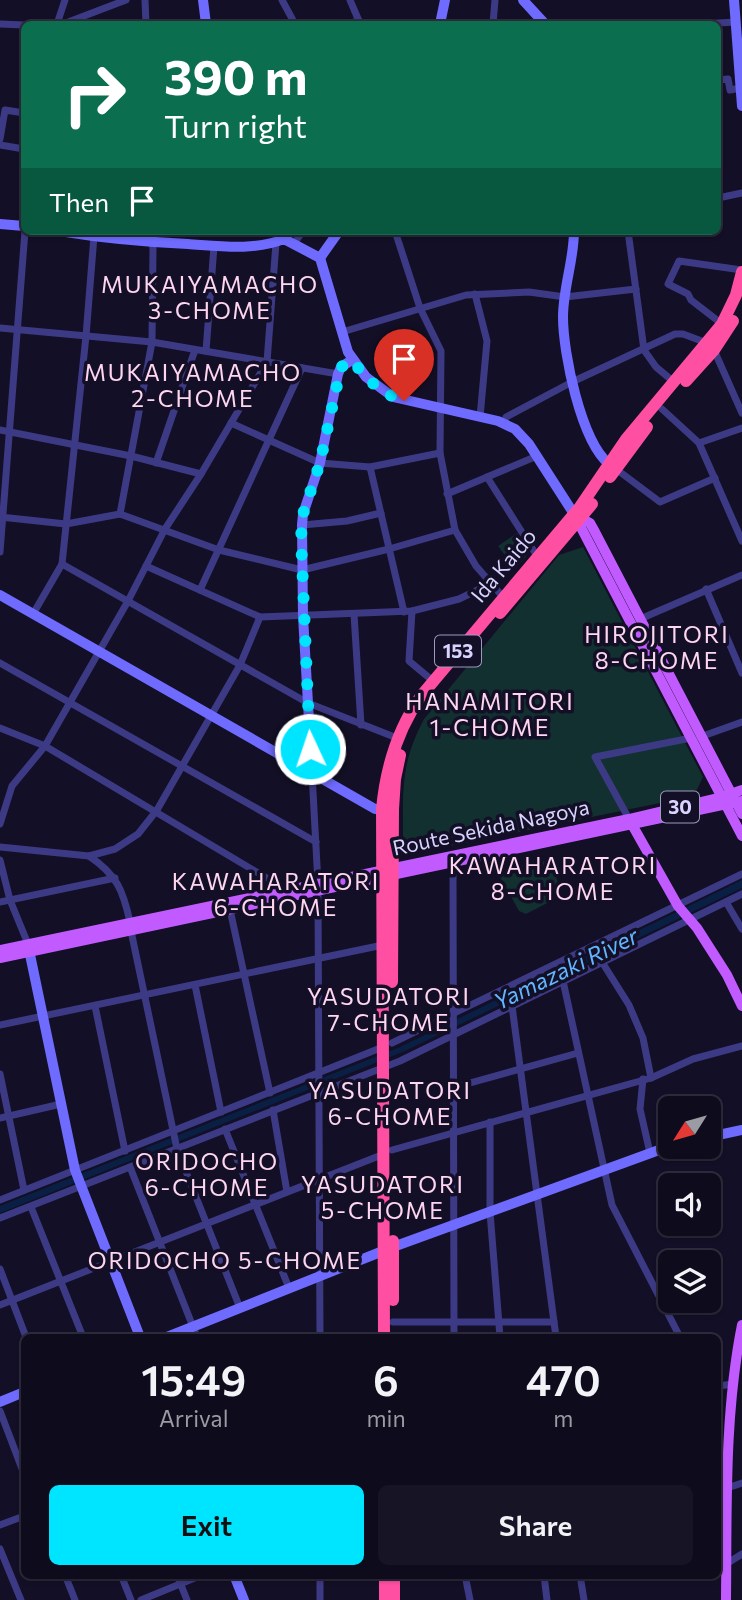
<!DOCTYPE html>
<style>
:root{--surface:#0e0b1c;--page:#171425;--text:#f1f3f6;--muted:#9b9ba3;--line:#2e2b3b;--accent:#00e5ff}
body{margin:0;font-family:Commissioner,sans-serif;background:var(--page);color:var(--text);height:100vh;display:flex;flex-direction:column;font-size:26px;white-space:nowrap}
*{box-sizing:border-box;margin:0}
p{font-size:23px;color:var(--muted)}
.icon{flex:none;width:38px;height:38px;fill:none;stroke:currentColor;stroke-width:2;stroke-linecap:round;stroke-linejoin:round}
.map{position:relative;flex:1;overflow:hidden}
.side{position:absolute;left:21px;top:1334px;width:700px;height:245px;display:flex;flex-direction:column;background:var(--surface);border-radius:10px;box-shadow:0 2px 5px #0004,0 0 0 2px var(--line)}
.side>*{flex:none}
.banner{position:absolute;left:21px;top:21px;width:700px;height:214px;border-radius:10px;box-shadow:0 2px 5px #0004,0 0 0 2px var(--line);background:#0b6e4f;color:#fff;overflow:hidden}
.needle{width:46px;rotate:233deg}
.fabs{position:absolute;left:658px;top:1096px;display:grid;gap:14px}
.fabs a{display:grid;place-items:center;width:63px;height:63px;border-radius:10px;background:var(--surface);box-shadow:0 2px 5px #0004,0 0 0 2px var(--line);font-size:35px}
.pin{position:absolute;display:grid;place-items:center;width:60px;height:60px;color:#fff;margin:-72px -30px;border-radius:50% 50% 50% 0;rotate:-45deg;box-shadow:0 0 7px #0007}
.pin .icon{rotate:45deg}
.me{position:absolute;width:77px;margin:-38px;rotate:357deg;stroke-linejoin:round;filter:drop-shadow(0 0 5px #0008)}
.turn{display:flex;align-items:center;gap:24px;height:147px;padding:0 28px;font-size:32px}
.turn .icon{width:91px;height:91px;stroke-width:2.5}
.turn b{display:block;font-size:49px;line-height:60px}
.then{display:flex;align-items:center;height:66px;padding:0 28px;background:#0003;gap:14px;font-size:26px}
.eta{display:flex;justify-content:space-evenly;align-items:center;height:119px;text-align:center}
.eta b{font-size:42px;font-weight:600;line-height:49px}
.primary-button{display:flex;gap:14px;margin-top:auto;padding:14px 28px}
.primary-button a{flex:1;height:80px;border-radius:10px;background:var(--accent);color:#111;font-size:28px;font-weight:600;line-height:80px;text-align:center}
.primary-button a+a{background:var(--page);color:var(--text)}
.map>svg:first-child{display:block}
.green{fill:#12302f}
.water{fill:#0a1f44}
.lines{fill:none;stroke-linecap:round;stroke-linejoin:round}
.street{stroke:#3d3a85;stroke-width:7}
.secondary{stroke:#6f6bff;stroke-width:10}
.primary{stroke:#c25bff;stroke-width:10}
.highway{stroke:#ff4fa3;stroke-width:12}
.route{stroke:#00e5ff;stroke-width:12;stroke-dasharray:0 21.6}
.labels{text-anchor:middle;stroke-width:7;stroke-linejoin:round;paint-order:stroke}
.shield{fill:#130f26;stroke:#9e99be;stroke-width:2}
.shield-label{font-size:19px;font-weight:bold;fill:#d9d4ff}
.street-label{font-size:21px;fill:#d9d4ff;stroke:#130f26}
.neighbourhood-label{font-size:23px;letter-spacing:2px;fill:#ffd6f0;stroke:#130f26}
.water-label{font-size:23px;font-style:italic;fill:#62b6ff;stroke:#130f26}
</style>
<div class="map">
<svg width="742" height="1600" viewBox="0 0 742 1600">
<rect width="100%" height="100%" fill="#130f26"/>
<g class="green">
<polygon points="517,533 529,553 515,569 498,546"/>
<path d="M583,547L703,777L694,796L416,853L403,841C403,792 400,764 424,719L559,555Z"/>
<polygon points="552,860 561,896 526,914 519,911 500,877 501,869"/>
</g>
<polygon class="water" points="742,880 742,888 405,1051 0,1213 0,1206 400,1047"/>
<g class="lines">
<g class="street">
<polyline points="145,0 146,24"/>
<polyline points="282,0 295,24"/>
<polyline points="350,0 359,21 363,24"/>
<polyline points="0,24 24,25"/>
<polyline points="57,24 65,0"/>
<polyline points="63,24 126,0"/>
<polyline points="346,24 359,21"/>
<polyline points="493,24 495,0"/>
<polyline points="701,24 736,22"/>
<polyline points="718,80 728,79 730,90 741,88"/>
<polyline points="0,139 5,110 24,113"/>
<polyline points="0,145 24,149"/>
<polyline points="718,198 742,193"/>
<polyline points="395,231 420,308 441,351 440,453 455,530 476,566 503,597"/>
<polyline points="628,231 644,350 656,367 674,382"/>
<polyline points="293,245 303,231"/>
<polyline points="475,294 487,341 480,417"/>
<polyline points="722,324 691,300 688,294 668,284 679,261 742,270"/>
<polyline points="0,328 152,342 338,374"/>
<polyline points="342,332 466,295 529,292 565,297 636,289"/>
<polyline points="714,350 742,413"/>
<polyline points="206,351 214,246"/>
<polyline points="662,409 699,443"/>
<polyline points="231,423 320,463 370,467 440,453"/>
<polyline points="504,423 506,417 572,382 675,334 683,334 707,343"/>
<polyline points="742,428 699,443 742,541"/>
<polyline points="0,430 131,456 201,474"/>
<polyline points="156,463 195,350"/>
<polyline points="370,467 404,612"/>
<polyline points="616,469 660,502 715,478"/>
<polyline points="487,477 537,556"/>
<polyline points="447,494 537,456"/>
<polyline points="120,514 152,342 153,248 150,231"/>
<polyline points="0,517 66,524 120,514 219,550 302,570 389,549 455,530"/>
<polyline points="302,525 347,521 381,513"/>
<polyline points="0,552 25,231"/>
<polyline points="62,564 308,703 397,738"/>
<polyline points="146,566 260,617 412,611 459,599 490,584"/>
<polyline points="706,589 742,673"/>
<polyline points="200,590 302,368"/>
<polyline points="412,611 409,661 433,681"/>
<polyline points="33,614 62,564 86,336 94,236"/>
<polyline points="354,614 361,725"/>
<polyline points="640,619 742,575"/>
<polyline points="0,663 316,842"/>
<polyline points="0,728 45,746 285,889"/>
<polyline points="700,737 742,722"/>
<polyline points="312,773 318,884"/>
<polyline points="629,819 595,757 691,738"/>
<polyline points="0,824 12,786 45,746 128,601 165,529 201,474 267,362 276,243"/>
<polyline points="0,847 89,856 115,849 138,834 157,810 240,665 260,617"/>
<path d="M89,856C117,875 123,890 130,922"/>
<polyline points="0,860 10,900 28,944"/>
<polyline points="453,863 454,1337"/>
<polyline points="318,892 320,1337"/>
<polyline points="0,902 115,878"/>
<polyline points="726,902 742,929"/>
<polyline points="229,905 270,1093"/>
<polyline points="131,931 177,1149 240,1308"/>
<polyline points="602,962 629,1005 643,1038 651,1078"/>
<polyline points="556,965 563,981 612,1205 680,1337"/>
<polyline points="195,985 221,1112"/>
<polyline points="95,1006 125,1151"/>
<polyline points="512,1006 556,1337"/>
<polyline points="0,1025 383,945"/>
<polyline points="392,1043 742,874"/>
<polyline points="0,1074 24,1190"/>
<polyline points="643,1079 640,1109 650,1153"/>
<polyline points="452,1088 578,1053"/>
<polyline points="273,1110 287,1192"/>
<polyline points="0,1118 61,1104"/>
<polyline points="490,1122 490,1212 500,1337"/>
<polyline points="225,1129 289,1288"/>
<polyline points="392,1150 651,1078 693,1059 742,1046"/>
<polyline points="130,1167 197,1337"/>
<polyline points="0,1200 383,1047"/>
<polyline points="31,1207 83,1337"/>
<polyline points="0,1218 400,1061 742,894"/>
<polyline points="0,1269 26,1337"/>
<polyline points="0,1305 384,1154"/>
<polyline points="393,1322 554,1322"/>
<polyline points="718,1386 733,1384"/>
<polyline points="0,1411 24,1474"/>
<polyline points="727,1488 742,1483"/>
<polyline points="0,1525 24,1516"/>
<polyline points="0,1549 21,1600"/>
<polyline points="726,1564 742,1554"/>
<polyline points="65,1575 75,1600"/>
<polyline points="121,1575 131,1600"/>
<polyline points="177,1575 187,1600"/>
<polyline points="465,1575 470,1600"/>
<polyline points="544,1575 547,1600"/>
<polyline points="580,1575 584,1600"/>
<polyline points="141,1600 202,1575"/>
<polyline points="320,1600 320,1575"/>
</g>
<g class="secondary">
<polyline points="203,0 206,24"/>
<polyline points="523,0 545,24"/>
<polyline points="734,0 742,106"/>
<polyline points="440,24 445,0"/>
<polyline points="0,224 24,226"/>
<path d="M59,231C102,238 145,242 188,244C219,246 255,251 284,239L320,258L348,352L366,377L393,397L498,421L515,429L529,444L574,514"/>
<path d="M574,231C574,260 563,288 563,317C563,353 581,441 609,464"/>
<polyline points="320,258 339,231"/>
<polyline points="0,595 375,809 389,809"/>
<polyline points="312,773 303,616 302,525 303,514 320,463 338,374 341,367 352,360"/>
<polyline points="28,945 75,1170 140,1337"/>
<polyline points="709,1137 742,1130"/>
<polyline points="167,1337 393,1247 670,1146"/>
<polyline points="0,1402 24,1392"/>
<polyline points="234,1575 244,1600"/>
</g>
<g class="primary">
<polyline points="576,515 590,523 595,532 742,814"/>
<polyline points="575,516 742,836"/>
<polyline points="630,821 678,906 697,928 727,975 742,1006"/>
<polyline points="0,950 629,819 722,797 742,790"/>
<polyline points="0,958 742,801"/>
<path d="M726,1600C727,1509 724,1415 742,1325"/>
</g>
<g class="highway">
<polyline points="686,381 714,350 733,321"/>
<polyline points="610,477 647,427"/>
<polyline points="500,613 592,504"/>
<polyline points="392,982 393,809 395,779 400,755"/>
<polyline points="393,1241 393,1300"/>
<path d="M384,1337L382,809C386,767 397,730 421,696L580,507L627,438L722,324L736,295L742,272"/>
<polyline points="385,1575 385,1600"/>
<polyline points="394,1575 394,1600"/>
</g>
</g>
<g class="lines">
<path class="route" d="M310,749L301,537L303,514L320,463L341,367L352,360C366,379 381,393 404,401"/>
</g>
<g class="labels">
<g class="shield">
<rect x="435" y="635.5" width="46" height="31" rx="5"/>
<rect x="661" y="791.5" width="38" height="31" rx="5"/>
</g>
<g class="shield-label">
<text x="458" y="658">153</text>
<text x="680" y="814">30</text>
</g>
<g class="street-label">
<text transform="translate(504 566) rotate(-50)" y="7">Ida Kaido</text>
<text transform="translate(491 828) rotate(-12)" y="7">Route Sekida Nagoya</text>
</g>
<g class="neighbourhood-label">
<text x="210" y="293">MUKAIYAMACHO<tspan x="210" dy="26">3-CHOME</tspan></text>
<text x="193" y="381">MUKAIYAMACHO<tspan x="193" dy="26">2-CHOME</tspan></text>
<text x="657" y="643">HIROJITORI<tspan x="657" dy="26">8-CHOME</tspan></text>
<text x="490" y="710">HANAMITORI<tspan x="490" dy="26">1-CHOME</tspan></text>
<text x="553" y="874">KAWAHARATORI<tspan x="553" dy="26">8-CHOME</tspan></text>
<text x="276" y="890">KAWAHARATORI<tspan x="276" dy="26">6-CHOME</tspan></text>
<text x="389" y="1005">YASUDATORI<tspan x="389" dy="26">7-CHOME</tspan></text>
<text x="390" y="1099">YASUDATORI<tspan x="390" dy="26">6-CHOME</tspan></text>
<text x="207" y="1170">ORIDOCHO<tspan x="207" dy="26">6-CHOME</tspan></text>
<text x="383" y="1193">YASUDATORI<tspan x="383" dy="26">5-CHOME</tspan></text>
<text x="225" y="1269">ORIDOCHO 5-CHOME</text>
</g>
<g class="water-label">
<text transform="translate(566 969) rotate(-26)" y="8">Yamazaki River</text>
</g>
</g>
</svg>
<div class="fabs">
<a><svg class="needle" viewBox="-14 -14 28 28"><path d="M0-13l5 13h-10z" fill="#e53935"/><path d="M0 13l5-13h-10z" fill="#9b9ba3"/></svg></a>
<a><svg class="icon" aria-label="sound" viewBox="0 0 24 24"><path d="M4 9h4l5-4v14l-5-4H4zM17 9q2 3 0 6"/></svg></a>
<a><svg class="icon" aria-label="layers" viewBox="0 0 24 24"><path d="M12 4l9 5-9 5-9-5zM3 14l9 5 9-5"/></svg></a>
</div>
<div class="pin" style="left:404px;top:401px;background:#d93025"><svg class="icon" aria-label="arrive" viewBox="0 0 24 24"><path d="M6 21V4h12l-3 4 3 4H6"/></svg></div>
<svg class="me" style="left:310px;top:749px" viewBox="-20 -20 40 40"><circle r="17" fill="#00e5ff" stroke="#fff" stroke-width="3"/><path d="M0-11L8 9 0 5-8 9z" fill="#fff"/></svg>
<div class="banner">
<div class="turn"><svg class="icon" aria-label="right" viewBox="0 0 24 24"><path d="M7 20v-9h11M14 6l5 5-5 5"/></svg><div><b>390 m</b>Turn right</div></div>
<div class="then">Then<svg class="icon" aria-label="arrive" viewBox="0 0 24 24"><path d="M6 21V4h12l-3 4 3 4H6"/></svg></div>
</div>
<section class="side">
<div class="eta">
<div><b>15:49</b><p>Arrival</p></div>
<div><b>6</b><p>min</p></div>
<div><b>470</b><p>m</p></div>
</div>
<div class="primary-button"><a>Exit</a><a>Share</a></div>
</section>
</div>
